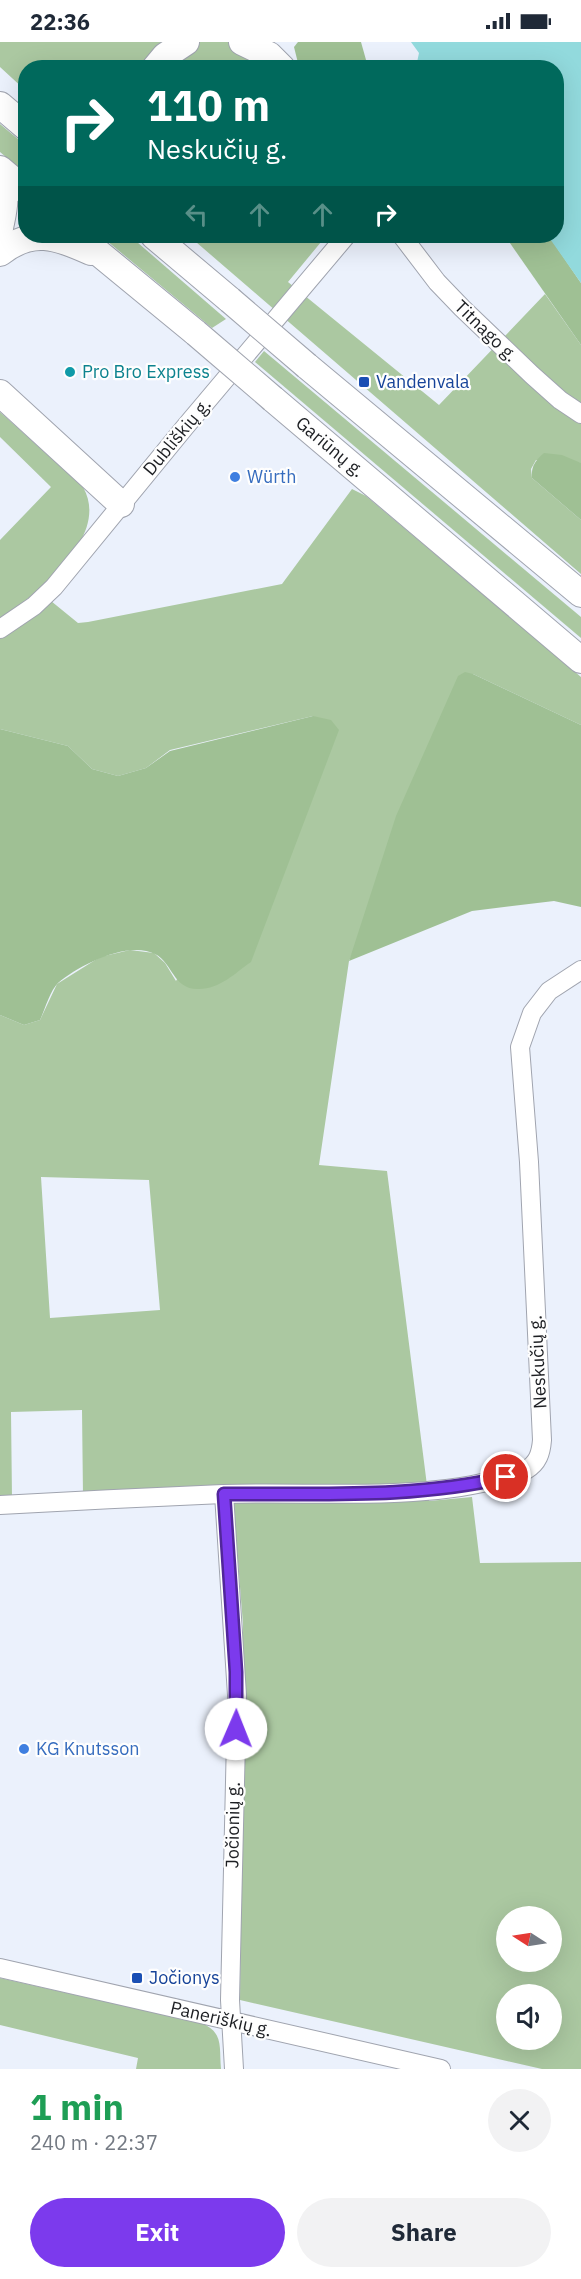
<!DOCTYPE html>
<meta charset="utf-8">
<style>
:root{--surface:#fff;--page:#f2f2f3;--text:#1f2937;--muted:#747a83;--accent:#7c3aed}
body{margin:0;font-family:"IBM Plex Sans",sans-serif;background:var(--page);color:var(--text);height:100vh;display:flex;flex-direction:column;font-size:22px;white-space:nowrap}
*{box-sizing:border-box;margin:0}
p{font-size:20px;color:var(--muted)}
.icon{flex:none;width:33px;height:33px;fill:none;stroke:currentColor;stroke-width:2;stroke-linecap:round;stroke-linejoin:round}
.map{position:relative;height:2027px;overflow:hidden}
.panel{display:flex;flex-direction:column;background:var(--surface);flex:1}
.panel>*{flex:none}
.top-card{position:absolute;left:18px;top:18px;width:546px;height:183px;border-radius:24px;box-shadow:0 6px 24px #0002;background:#00695c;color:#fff;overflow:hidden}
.needle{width:39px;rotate:282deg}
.tools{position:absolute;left:496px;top:1864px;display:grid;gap:12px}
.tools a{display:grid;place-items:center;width:66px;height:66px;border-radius:50%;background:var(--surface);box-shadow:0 6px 24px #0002;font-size:30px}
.pin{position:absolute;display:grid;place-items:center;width:51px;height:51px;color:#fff;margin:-26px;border:3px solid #fff;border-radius:50%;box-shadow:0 2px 6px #0007}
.me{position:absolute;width:66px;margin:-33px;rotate:1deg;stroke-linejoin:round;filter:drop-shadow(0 0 4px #0008)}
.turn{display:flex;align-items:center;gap:21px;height:126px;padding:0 30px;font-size:27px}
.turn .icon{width:78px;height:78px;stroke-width:2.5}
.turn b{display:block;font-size:42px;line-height:51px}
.lanes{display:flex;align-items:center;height:57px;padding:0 30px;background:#0003;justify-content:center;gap:30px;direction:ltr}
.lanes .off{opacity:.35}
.round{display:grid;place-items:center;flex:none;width:63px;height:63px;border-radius:32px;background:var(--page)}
.overview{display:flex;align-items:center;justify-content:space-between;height:102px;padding:0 30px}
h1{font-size:36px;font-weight:700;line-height:45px;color:#1e9e55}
.cta{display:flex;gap:12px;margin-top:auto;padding:12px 30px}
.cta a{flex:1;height:69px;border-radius:36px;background:var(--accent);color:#fff;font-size:24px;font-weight:700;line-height:69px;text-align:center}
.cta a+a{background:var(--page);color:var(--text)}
.status{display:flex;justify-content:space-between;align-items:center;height:42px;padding:0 30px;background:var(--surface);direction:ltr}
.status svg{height:16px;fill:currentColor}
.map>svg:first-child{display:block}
.green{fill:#abc8a1;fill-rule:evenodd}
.forest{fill:#9fc094}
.water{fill:#92dadd}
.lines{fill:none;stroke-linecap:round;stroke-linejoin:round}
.minor-casing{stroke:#a0a4af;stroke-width:20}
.highway-casing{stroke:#a0a4af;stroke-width:28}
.minor{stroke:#fff;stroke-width:18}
.highway{stroke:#fff;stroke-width:26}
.highway-bridge-casing{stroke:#a0a4af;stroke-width:28;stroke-linecap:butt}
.highway-bridge{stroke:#fff;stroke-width:26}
.route-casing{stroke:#51269a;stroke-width:15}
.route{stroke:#7c3aed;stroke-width:10}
.culture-dot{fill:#0f9aa8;stroke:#fefefe;stroke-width:2}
.transit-dot{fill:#1a4fb4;stroke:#fefefe;stroke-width:2}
.shop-dot{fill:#3f7fe0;stroke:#fefefe;stroke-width:2}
.labels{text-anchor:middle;stroke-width:4.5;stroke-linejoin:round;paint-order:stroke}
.street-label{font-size:18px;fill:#1c1e22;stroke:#fefefe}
.culture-label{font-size:18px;fill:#0d838f;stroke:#fefefe;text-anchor:start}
.transit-label{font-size:18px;fill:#164399;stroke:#fefefe;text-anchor:start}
.shop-label{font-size:18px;fill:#366cbe;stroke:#fefefe;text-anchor:start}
</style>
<div class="status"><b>22:36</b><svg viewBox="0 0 49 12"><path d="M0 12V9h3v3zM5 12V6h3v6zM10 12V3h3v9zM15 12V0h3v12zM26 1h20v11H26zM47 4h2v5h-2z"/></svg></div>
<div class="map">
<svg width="581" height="2027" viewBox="0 0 581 2027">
<rect width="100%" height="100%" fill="#ebf1fc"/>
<g class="green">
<polygon points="0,0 249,0 274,25 26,26 25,48 0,25"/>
<polygon points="0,82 25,103 25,131 0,110"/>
<polygon points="101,194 130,194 226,277 212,286"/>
<polygon points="189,194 326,194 288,240 439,363 545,252 581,303 581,421 536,418 531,427 532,436 581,478 581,532"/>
<polygon points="264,309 581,575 581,596 255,320"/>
<path d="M0,370C20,388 39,405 59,423C67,429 78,436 83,445C112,496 34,552 0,579V498L51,445L0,395Z"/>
<path d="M352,447L366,454L581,635V683L473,632L349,919L319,1123L387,1129L429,1459L472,1455L480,1521L581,1520V2027H542L240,1958L243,1582L232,1445L83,1454L82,1368L11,1370L12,1457H0V973L24,983L40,978L57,942L100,915L130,908L154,911L165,921L176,939L313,674L170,708L146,726L118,734L92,727L68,704L0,687V597L44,567L51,559L78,581L88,580L282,542ZM41,1135L149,1138L160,1268L50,1276ZM507,1875H552V1920H507ZM507,1953H552V1998H507Z"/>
<path d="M0,1936L201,1981C224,1990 219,2005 221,2027H136L138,2016L0,1983Z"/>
</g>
<g class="forest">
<polygon points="298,0 361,0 368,25 299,25 294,5"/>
<polygon points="505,194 549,194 581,241 581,303"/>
<path d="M544,411L562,413L581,421V478L532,436C531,424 535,419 544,411Z"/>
<polygon points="465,630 473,632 581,683 581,865 554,859 472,869 349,919 396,774 458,634"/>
<path d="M313,674L331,678L339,688L251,920C235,931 220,947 199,947C173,948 173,921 155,912C128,898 79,923 58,941C50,949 45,967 40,978L24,983L0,973V687L68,704L92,727L118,734L146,726L170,709Z"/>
</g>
<polygon class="water" points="411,0 581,0 581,241 548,194 556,194 556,26 416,25 419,11"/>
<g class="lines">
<g class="minor-casing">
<g id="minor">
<polyline points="402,194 437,240 462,266 532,333 560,358 581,372"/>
<polyline points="0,587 34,564 54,545 185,385 346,194"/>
<polyline points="224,1452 237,1653 230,1958 234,2027"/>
<path d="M0,1463C74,1459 149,1455 223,1452C309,1449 408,1459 491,1439C502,1436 516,1434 526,1428C538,1421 541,1411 542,1398L529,1120L520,1005L532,971L549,949L581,928"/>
<polyline points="0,1926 441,2027"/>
</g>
</g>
<g class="highway-casing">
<g id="highway">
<polyline points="242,0 269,13 282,26"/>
<polyline points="155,26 165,14 186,0"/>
<polyline points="0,63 26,85"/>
<polyline points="0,127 26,149"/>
<path d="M0,140C8,155 3,170 0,186"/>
<polyline points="78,194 196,291"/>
<polyline points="154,194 230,258"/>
<path d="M0,211C33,185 56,195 91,210"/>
<polyline points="307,324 581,552"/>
<polyline points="0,351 121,462"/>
<polyline points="273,357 581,618"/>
</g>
</g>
<use href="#minor" class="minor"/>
<use href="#highway" class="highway"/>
<g class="highway-bridge-casing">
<g id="highway-bridge">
<polyline points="230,258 307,324"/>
<polyline points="196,291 273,357"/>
</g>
</g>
<use href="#highway-bridge" class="highway-bridge"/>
</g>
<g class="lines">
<g class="route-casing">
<path id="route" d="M236,1687V1630L224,1452C318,1451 414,1457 506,1435"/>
</g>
<use href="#route" class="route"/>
</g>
<circle class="culture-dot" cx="70" cy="330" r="6"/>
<g class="transit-dot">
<rect x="358" y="334" width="12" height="12" rx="3"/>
<rect x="131" y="1930" width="12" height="12" rx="3"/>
</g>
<g class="shop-dot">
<circle cx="235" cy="435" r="6"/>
<circle cx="24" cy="1707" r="6"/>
</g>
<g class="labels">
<g class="street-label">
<text transform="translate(486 289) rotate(44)" y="6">Titnago g.</text>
<text transform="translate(177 395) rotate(-50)" y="6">Dubliškių g.</text>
<text transform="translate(330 405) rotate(40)" y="6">Gariūnų g.</text>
<text transform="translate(538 1320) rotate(-93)" y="6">Neskučių g.</text>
<text transform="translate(233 1783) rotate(-89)" y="6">Jočionių g.</text>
<text transform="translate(221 1977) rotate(13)" y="6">Paneriškių g.</text>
</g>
<g class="culture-label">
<text x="82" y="336">Pro Bro Express</text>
</g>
<g class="transit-label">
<text x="376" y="346">Vandenvala</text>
<text x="149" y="1942">Jočionys</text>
</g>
<g class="shop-label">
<text x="247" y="441">Würth</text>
<text x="36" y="1713">KG Knutsson</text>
</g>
</g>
</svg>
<div class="tools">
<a><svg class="needle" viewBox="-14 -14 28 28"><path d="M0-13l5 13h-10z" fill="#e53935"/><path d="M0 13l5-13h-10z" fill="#747a83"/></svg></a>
<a><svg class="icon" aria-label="sound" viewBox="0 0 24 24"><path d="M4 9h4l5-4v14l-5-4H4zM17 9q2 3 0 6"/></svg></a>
</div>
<div class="pin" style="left:506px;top:1435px;background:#d93025"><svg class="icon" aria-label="arrive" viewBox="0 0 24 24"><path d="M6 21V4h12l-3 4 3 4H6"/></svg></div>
<svg class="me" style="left:236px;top:1687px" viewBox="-20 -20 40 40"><circle r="19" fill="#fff"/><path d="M0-13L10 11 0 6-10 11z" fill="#7c3aed"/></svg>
<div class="top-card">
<div class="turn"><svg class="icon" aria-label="right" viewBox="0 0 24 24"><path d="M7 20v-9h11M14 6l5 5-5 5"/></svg><div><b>110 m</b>Neskučių g.</div></div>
<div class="lanes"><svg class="icon off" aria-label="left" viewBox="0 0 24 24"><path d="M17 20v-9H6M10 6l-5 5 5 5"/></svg><svg class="icon off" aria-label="ahead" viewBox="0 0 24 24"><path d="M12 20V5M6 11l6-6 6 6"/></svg><svg class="icon off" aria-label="ahead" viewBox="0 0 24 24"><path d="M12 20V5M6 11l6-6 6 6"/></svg><svg class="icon" aria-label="right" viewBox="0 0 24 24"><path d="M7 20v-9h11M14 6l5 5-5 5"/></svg></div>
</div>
</div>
<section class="panel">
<div class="overview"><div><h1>1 min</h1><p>240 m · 22:37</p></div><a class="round"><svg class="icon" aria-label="close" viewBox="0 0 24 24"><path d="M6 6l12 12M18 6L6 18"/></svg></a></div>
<div class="cta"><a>Exit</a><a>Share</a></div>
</section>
